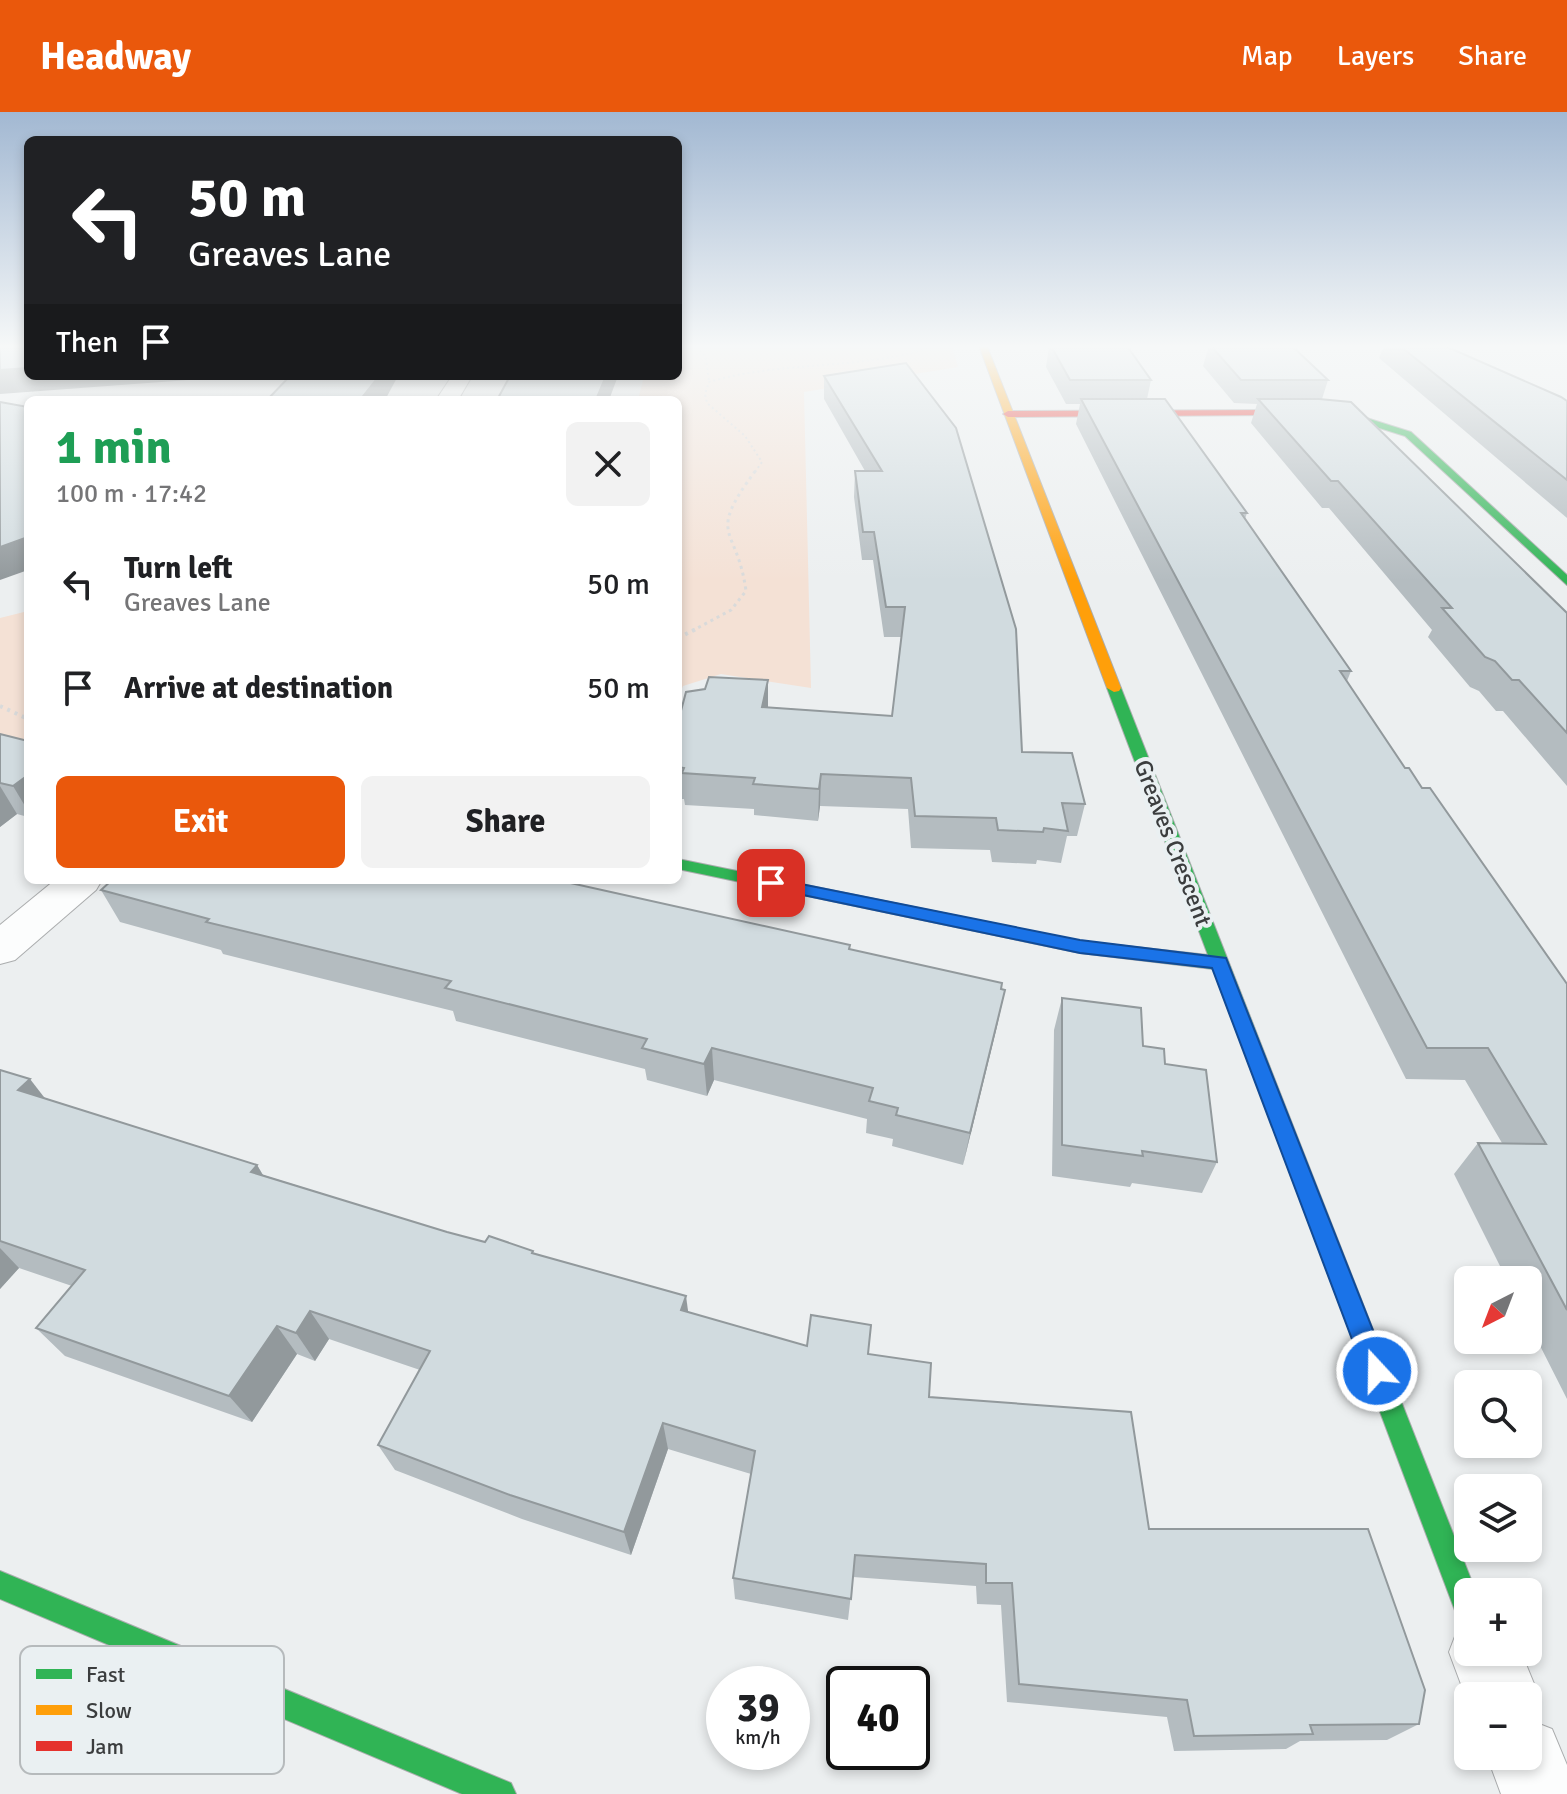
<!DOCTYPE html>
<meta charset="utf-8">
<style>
:root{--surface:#fff;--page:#f2f2f2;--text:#202124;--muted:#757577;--accent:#ea580c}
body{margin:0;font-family:Signika,sans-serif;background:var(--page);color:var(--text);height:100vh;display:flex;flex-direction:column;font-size:30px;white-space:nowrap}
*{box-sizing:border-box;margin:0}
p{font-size:26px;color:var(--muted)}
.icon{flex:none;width:44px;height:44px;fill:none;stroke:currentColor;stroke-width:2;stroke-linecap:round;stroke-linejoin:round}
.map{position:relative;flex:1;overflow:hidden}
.sheet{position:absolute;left:24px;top:284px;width:658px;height:488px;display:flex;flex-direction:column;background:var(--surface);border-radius:12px;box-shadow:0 4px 12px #0003}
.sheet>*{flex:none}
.top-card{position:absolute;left:24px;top:24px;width:658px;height:244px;border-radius:12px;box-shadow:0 4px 12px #0003;background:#202124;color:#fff;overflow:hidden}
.needle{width:52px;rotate:222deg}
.fabs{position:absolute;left:1454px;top:1154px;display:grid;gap:16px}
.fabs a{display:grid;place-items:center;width:88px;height:88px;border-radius:12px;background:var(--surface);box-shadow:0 4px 12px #0003;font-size:40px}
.speed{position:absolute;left:706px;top:1554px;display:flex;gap:16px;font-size:40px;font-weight:700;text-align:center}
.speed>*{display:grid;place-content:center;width:104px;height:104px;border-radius:50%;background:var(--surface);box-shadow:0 4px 12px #0003;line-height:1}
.speed small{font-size:20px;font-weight:400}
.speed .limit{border:4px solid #111;border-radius:12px;background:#fff;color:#111}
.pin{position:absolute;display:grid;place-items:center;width:68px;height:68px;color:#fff;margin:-34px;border-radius:16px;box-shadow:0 4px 12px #0006}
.me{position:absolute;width:88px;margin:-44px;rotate:339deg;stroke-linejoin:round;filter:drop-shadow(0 0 6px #0008)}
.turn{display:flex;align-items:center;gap:28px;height:168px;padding:0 32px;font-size:36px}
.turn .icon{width:104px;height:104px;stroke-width:2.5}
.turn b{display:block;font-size:56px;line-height:68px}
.then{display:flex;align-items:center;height:76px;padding:0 32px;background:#0003;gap:16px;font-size:30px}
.round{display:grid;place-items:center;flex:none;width:84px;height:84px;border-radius:12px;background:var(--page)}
.headline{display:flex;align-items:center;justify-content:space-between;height:136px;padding:0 32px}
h1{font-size:48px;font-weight:700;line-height:60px;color:#1e9e55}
.primary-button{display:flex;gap:16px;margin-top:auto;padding:16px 32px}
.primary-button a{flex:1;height:92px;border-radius:12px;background:var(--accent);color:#fff;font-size:32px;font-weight:700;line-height:92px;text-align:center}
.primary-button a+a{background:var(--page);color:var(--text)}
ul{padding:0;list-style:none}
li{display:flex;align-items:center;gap:24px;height:104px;padding:0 32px}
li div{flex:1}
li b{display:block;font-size:30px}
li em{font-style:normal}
header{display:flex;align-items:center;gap:48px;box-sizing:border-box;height:112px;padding:0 40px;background:var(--accent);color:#fff}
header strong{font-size:38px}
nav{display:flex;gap:44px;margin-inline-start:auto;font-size:28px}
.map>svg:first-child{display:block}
.green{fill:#f4e1d5}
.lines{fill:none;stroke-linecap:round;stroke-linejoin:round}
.street-casing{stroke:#abadae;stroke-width:2}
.fast-casing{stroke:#abadae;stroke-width:2}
.slow-casing{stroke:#abadae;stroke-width:2}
.jam-casing{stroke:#abadae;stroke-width:2}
.path-far2{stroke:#d9dada;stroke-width:2;stroke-dasharray:2 3;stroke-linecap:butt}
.path-far1{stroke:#d9dada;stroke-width:3;stroke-dasharray:3 4;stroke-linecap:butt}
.path{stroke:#d9dada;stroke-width:4;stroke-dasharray:3 5;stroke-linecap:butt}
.street{fill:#fcfdfd;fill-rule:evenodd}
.fast{fill:#30b455;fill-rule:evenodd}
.slow{fill:#ff9f0a;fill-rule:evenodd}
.jam{fill:#e5322d;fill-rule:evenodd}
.wall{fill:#b4bcc0}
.shaded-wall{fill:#92999c}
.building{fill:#d1dbdf;stroke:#92999c;stroke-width:2}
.route{fill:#1a73e8;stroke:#114b97;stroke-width:2}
.labels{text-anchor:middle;stroke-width:8;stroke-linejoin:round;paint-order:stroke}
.street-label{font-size:24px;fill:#3b3d3e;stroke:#eaf0f2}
.key{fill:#eaf0f2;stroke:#b6babc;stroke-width:2}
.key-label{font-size:22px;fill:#3b3d3e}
</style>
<header>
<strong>Headway</strong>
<nav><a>Map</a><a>Layers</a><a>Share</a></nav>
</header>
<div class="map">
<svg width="1567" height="1682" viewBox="0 0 1567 1682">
<rect width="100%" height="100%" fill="#eceff0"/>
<g class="green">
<polygon points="678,234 952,235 958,255 804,280 811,576 721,562 683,574 678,586 678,288 638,288 644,264 678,264"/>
<polygon points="28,499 28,661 0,655 0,506"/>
</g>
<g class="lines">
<g class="street-casing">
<g id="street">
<polygon points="452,264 472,264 458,288 436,288"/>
<polygon points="55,768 102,768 96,778 15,848 0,852 0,813"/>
<polygon points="1468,1511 1468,1540 1521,1540 1539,1584 1529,1608 1552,1617 1567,1653 1567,1682 1501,1682 1487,1644 1528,1644 1528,1584 1468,1584 1468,1591 1449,1540 1459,1514"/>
</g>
</g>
<g class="fast-casing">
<g id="fast">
<polygon points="1269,298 1357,303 1411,320 1567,463 1567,473 1405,324 1357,309 1266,303"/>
<polygon points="1114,572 1121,576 1476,1480 1468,1480 1468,1510 1458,1506 1454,1496 1213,857 1080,841 678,757 678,747 1080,829 1208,843 1107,576"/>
<polygon points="0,1459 511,1671 516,1682 462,1682 0,1487"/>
</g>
</g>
<g class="slow-casing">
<polygon id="slow" points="979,234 987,234 1121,576 1119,579 1114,580 1107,576"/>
</g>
<g class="jam-casing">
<polygon id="jam" points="1269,298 1272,303 1008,305 1003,302 1008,299"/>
</g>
<g class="path-far2">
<polyline points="697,234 706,246 709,269"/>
<path d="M755,360L762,350L745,324L707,291L705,282L709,270C783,248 861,259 935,234"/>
</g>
<path class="path-far1" d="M692,519L731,498L746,479C737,412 705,427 756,358"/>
<g class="path">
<polyline points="678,526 696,517"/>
<polyline points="0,594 28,607"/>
</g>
<use href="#street" class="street"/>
<use href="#fast" class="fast"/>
<use href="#slow" class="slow"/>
<use href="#jam" class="jam"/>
</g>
<g class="wall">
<polygon points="1049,234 1127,234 1151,268 1147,287 1247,401 1245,407 1351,559 1347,569 1405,656 1422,676 1567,872 1567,1287 1528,1210 1528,1168 1507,1168 1454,1062 1478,1031 1502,1031 1465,968 1406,967 1076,312 1080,292 1066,292 1046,255"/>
<polygon points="1209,234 1292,234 1328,268 1322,287 1567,501 1567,674 1503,599 1496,599 1479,579 1470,575 1428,525 1432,518 1329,396 1322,396 1251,311 1257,292 1234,291 1203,254"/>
<polygon points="1384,234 1445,234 1567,289 1567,406 1379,246"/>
<polygon points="906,251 1022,640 1085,692 1077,724 1067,724 1061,751 1037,748 1036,752 992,750 990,738 911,736 908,697 820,694 818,709 754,703 754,697 685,693 684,687 678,687 678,610 768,595 892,604 901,525 884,525 873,448 862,448 854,385 855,359 865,359 824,287 824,264"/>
<polygon points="0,622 28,629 28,705 17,702 0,715"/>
<polygon points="101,778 850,837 998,910 963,1053 892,1034 893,1027 866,1021 867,1007 714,968 707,984 647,968 645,957 456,909 453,899 223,842 221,838 120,810"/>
<polygon points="1062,886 1143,934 1165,952 1217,1050 1202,1081 1132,1071 1130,1075 1052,1064 1054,918"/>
<polygon points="0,958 45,986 257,1053 263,1063 447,1120 485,1130 534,1142 688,1200 807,1234 868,1242 929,1285 1149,1417 1419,1612 1387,1628 1300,1629 1286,1637 1174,1639 1167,1605 1007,1590 1001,1493 977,1492 976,1474 853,1465 848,1508 735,1487 733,1466 751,1362 668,1337 631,1443 522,1407 395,1358 378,1333 420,1258 329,1227 315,1249 297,1242 252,1310 65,1244 36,1216 72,1174 19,1156 0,1177"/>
</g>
<g class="shaded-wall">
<polygon points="28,256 28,264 242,264 0,282 0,258"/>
<polygon points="379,264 398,264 385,288 360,288"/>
<polygon points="606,264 618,264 609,288 596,288"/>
<polygon points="28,425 28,458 0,468 0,435"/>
<polygon points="768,568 768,598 762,595"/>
<polygon points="821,662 820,694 818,709 819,677"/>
<polygon points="28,663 28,699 13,674"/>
<polygon points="0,674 17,702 0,715"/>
<polygon points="1005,878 998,910 963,1053 970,1021"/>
<polygon points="712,936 714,968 707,984 704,952"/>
<polygon points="30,967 54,998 18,978"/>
<polygon points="257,1053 275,1084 251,1060"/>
<polygon points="0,1136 19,1156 0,1177"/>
<polygon points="686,1184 690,1213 681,1198"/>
<polygon points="310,1199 329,1227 315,1249 296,1221"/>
<polygon points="277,1214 297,1242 252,1310 229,1284"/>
<polygon points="663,1311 668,1337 631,1443 624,1420"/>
</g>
<g class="building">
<polygon points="0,234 28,234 28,256 0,258"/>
<polygon points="1051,234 1127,234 1151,268 1070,268"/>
<polygon points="1211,234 1292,234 1328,268 1241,268"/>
<polygon points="1400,234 1445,234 1561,285 1567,289 1567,368"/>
<polygon points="906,251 956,316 1016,517 1022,640 1072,641 1085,692 1062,691 1068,719 1044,716 1043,720 998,718 996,706 915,704 911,666 821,662 819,677 753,672 755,666 682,661 684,656 678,655 678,610 686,580 705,577 709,565 768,568 762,595 892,604 905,495 886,495 874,420 863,420 855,359 882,359 824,264"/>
<polygon points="290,264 379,264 360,288 267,288"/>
<polygon points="510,264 606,264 596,288 497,288"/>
<polygon points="1081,287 1165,287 1247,401 1241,401 1351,559 1340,559 1405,656 1409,656 1422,676 1430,676 1567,872 1567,1198 1478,1031 1546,1032 1488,936 1427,936"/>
<polygon points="1258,287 1319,287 1351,290 1567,501 1567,621 1519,568 1512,568 1495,549 1485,545 1442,496 1452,496 1338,369 1331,369"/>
<polygon points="0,290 28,295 28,425 0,435"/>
<polygon points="0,622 28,629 28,663 13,674 0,671"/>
<polygon points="112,768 436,768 445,770 447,768 557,768 850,833 849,837 1002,871 1001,877 1005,878 970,1021 896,1003 898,996 869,989 873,976 712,936 704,952 642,936 647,927 445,876 451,869 206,810 209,807 101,778"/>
<polygon points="1062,886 1141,896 1143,934 1164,937 1165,952 1206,958 1217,1050 1142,1039 1143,1044 1062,1033"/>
<polygon points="0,958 30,967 18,978 257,1053 251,1060 447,1120 485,1130 489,1124 533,1139 532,1141 686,1184 681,1198 807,1234 811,1203 871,1213 868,1242 931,1251 929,1285 1131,1300 1149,1417 1368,1417 1425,1578 1419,1612 1310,1613 1313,1622 1194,1624 1187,1588 1019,1572 1012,1471 986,1471 986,1452 855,1443 851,1487 733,1466 755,1339 663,1311 624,1420 510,1383 378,1333 430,1239 310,1199 296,1221 277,1214 229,1284 36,1216 85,1158 0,1129"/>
</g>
<linearGradient id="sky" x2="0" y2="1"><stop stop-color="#a2b8d2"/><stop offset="0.5" stop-color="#f6f8f8"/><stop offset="1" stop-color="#f6f8f8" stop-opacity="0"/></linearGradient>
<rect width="1567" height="469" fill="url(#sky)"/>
<polygon class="route" points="771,766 1080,828 1226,846 1389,1259 1386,1268 1377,1272 1368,1268 1364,1259 1212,856 1080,841 765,775 762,771"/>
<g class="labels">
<g class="street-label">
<text transform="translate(1173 731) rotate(69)" y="8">Greaves Crescent</text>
</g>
</g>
<rect x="20" y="1534" width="264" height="128" rx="12" class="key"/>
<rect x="36" y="1557" width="36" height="10" fill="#30b455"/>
<rect x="36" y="1593" width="36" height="10" fill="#ff9f0a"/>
<rect x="36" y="1629" width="36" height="10" fill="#e5322d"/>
<g class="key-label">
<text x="86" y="1570">Fast</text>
<text x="86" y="1606">Slow</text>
<text x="86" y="1642">Jam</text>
</g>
</svg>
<div class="fabs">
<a><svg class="needle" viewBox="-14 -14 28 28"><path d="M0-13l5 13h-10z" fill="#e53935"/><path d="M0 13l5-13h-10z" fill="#757577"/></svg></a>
<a><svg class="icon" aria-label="search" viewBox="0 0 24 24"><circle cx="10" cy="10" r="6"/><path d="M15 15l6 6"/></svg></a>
<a><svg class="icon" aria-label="layers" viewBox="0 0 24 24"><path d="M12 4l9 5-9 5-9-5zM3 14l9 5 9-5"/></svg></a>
<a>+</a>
<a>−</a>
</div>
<div class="speed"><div>39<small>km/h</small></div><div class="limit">40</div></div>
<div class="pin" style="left:771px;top:771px;background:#d93025"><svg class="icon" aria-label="arrive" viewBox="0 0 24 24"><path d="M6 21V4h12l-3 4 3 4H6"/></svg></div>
<svg class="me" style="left:1377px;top:1259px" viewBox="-20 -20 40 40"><circle r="17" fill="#1a73e8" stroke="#fff" stroke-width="3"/><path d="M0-11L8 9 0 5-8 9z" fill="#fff"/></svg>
<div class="top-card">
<div class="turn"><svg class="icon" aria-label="left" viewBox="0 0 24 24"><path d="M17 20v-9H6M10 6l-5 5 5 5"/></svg><div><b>50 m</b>Greaves Lane</div></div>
<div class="then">Then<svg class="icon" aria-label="arrive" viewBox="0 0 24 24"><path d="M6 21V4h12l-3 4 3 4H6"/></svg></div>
</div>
<section class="sheet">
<div class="headline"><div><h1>1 min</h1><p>100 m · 17:42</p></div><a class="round"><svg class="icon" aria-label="close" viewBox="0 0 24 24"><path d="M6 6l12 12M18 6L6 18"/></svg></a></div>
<ul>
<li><svg class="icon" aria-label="left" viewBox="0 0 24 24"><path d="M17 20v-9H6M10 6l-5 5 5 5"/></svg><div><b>Turn left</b><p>Greaves Lane</p></div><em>50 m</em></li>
<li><svg class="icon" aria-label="arrive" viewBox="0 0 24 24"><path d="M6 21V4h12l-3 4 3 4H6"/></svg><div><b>Arrive at destination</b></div><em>50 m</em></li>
</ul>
<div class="primary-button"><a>Exit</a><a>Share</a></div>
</section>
</div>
